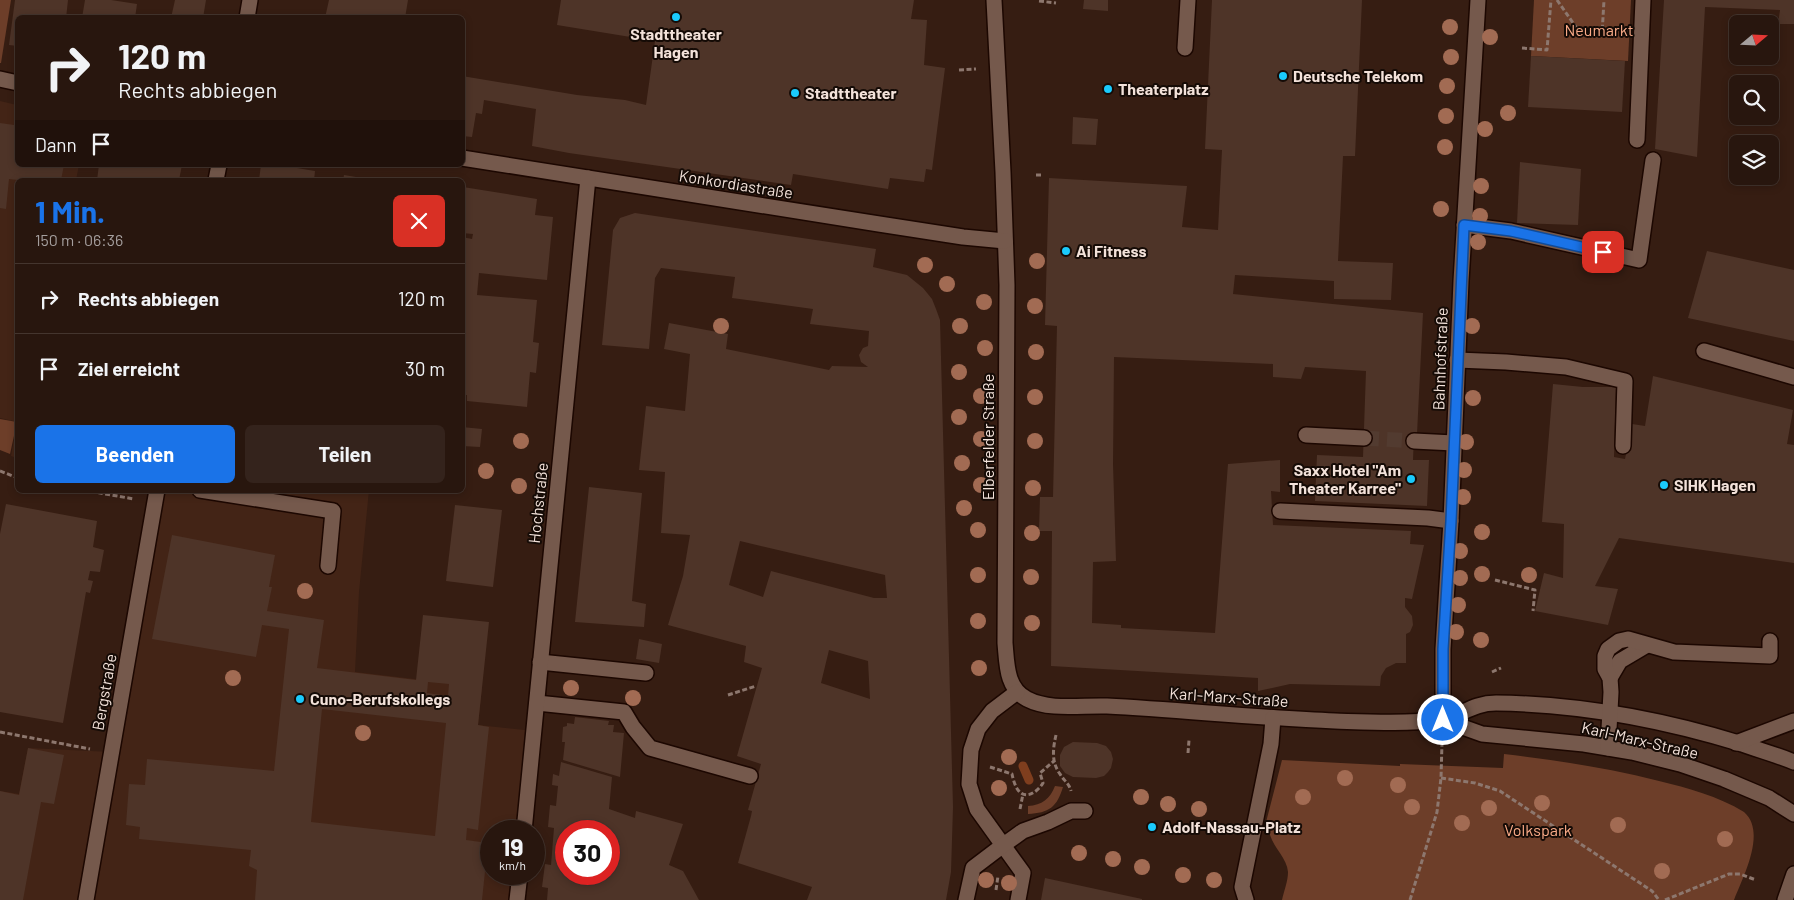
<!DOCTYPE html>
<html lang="de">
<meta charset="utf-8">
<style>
:root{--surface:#28160e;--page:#34231c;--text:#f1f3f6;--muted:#a59f9e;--line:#44352e;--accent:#1a73e8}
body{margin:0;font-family:Barlow,sans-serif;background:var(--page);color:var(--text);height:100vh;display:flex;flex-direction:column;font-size:19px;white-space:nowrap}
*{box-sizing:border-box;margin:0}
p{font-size:16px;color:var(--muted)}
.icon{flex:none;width:28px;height:28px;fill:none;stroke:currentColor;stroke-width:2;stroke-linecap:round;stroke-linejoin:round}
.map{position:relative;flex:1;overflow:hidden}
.sheet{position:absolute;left:15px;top:178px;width:450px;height:315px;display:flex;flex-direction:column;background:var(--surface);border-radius:8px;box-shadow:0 2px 8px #0003,0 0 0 1px var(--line)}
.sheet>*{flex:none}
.banner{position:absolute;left:15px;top:15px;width:450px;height:152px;border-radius:8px;box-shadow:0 2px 8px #0003,0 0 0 1px var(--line);background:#28160e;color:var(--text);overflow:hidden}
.needle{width:32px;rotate:71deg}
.buttons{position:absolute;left:1729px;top:15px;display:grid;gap:10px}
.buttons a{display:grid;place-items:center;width:50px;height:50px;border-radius:8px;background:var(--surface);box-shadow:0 2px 8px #0003,0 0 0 1px var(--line);font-size:25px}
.speed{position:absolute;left:480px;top:820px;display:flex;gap:10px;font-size:25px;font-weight:700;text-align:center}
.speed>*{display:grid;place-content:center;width:65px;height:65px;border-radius:50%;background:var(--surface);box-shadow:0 2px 8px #0003,0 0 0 1px var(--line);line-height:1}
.speed small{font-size:12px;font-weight:400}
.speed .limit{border:8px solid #d22;background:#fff;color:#111}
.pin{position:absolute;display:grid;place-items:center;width:42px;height:42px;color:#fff;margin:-21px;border-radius:10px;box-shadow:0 2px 8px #0006}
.me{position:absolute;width:55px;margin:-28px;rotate:0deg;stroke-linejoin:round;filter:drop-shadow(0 0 4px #0008)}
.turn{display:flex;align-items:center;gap:18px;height:105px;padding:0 20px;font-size:22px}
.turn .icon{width:65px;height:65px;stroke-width:2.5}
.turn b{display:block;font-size:35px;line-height:42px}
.then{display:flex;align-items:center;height:48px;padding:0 20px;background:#0003;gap:10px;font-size:19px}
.round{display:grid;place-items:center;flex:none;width:52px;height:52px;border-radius:8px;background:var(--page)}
.summary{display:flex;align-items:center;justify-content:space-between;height:85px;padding:0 20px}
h1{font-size:30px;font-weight:700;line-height:38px;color:var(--accent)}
.cta{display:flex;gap:10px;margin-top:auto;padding:10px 20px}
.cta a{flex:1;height:58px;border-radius:8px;background:var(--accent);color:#fff;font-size:20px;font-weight:700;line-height:58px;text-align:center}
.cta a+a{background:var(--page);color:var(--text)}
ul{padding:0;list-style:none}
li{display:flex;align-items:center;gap:15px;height:70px;padding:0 20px;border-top:1px solid var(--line)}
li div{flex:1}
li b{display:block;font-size:19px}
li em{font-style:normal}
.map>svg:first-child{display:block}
.built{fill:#432416}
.green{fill:#6d3e29}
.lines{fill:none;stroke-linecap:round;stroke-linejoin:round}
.stream{stroke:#7f3e1e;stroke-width:9}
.building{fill:#4e3428;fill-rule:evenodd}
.minor-tunnel{stroke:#523b30;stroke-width:15;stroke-dasharray:15 8;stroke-linecap:butt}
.minor-casing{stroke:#1c0701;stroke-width:18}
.path{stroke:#8d776e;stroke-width:3;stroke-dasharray:5 2.5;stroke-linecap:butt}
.minor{stroke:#75594c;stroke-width:15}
.tree{fill:#a26b53}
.route-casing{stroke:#114b97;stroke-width:12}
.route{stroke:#1a73e8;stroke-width:9}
.poi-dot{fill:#1acafc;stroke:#150b06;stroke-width:2}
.labels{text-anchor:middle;stroke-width:4;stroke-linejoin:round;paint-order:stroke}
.park-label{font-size:16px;fill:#faab88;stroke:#150b06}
.poi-label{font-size:16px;font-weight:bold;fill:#f3e2da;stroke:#150b06;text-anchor:start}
.street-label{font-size:16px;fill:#f3e2da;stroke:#150b06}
</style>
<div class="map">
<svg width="1794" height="900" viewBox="0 0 1794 900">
<rect width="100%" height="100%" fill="#361d12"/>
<g class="built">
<polygon points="0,101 17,105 18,165 79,165 76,180 18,180 17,458 11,456 17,422 0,418"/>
<polygon points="157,490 369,490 359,592 355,672 482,687 478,725 534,731 524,831 491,831 491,874 520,874 517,900 0,900 0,791 19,794 28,748 111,752"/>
</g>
<g class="green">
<polygon points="0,0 11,0 1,63 0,63"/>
<polygon points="1534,0 1631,0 1628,61 1531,56"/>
<polygon points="0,419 17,422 10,454 0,450"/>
<path d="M1504,754C1556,760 1608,768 1659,781C1688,788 1718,796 1744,812C1767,832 1743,877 1734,900H1282C1284,891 1288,881 1288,872C1287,857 1272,847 1269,831L1264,830L1282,760L1400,766V764L1503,768Z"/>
<path d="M1055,786L1063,787C1057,807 1049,813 1028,814V806C1042,805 1050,799 1055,786Z"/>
</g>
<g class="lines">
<polyline class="stream" points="1023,766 1029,780"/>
</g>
<g class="building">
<polygon points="15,0 68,0 66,18 18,18 18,46 9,45"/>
<polygon points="85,0 111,0 137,4 135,18 82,18"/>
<polygon points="175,0 206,0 203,18 171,18"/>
<polygon points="329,0 408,0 405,18 325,18"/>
<polygon points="561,0 914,0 911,19 927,20 924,65 945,68 932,170 926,169 924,182 890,178 888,189 793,174 791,185 569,153 532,146 536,109 484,100 482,114 476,113 472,137 462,136 462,76 577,95 625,100 646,105 655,41 557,25"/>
<polygon points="1084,0 1108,0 1108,11 1083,9"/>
<polygon points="1212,0 1362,0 1355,156 1343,156 1338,261 1393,263 1391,300 1334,299 1334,281 1235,275 1233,294 1423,313 1417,434 1414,434 1413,460 1429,460 1427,506 1315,501 1317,455 1363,457 1366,371 1305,367 1301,379 1273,377 1273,364 1114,357 1113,464 1116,561 1093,562 1092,623 1121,625 1121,628 1215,633 1228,464 1280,460 1280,492 1271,491 1273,525 1411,531 1410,544 1424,545 1412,599 1405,598 1405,607 1412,616 1413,625 1410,632 1406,634 1406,663 1396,663 1386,668 1381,676 1380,686 1290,684 1258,691 1258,678 1051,666 1052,531 1039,531 1040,497 1053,497 1057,326 1045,325 1049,178 1187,186 1182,227 1218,230 1222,150 1205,149"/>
<polygon points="1664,0 1794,0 1794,24 1778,24 1780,10 1705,7 1697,157 1655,149"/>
<polygon points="1531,56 1625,61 1622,112 1528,107"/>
<polygon points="16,113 18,113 18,165 64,165 61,180 18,180 9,179 6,209 0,208 0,123 14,125"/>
<polygon points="1073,117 1098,119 1096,145 1072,144"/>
<polygon points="1520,162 1581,169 1578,225 1517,223"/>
<polygon points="99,165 182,165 179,180 97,180"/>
<polygon points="261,165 279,165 315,171 314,180 259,180"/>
<polygon points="344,175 368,179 368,180 343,180"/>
<polygon points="463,187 537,199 535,215 553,217 547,280 479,273 477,295 537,300 533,342 539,343 536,373 530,372 527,407 467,401 467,395 462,395 462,237 472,239 473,234 462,233"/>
<path d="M635,213L876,249L873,267L907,275L923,288L932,299L936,309L940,320L953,807L951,872L946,900H807L812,887L738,863L751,816L752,811L748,810L761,764L737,756L762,668L744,662L746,646L668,625L683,576L690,535L661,533L665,472L639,470L646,406L685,411L690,354L664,349L669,323L728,334L726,349L829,370L832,366L868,367L861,362L859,355L863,348L868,346L869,331L810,324L813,309L732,298L735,277L661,268L655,278L649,349L602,345L613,230L620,218ZM740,541L885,575L887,598H874L771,571L763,597L729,585ZM829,650L868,661L870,699L821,683Z"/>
<polygon points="1707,251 1794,270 1794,341 1688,318"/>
<polygon points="1653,376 1793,410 1787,444 1794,445 1794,563 1619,538 1595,586 1618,589 1608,625 1535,611 1544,573 1563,578 1564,524 1542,522 1553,384 1583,387 1616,387 1614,457 1625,459 1632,424 1645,426"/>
<polygon points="462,427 482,429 480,447 462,446"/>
<polygon points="589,487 642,493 632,601 646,604 644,627 575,622"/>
<polygon points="6,504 97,521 93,547 104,550 100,572 90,571 88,580 93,581 90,593 86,592 63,723 0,712 0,534"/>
<polygon points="455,505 502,510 493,587 446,581"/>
<path d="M172,535L275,555L269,587H272L267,611L324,620L317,668L416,680L423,615L489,622L478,725L489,727L478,830L467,828L466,840L488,843L482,900H255L257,870L249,866L251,850L139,839L140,827L126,825L129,784L145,785L147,759L274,771L289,629L262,625L256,657L152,639ZM428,682L449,684L448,696L427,693ZM322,709L446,723L435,836L311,822Z"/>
<polygon points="639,639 662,644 659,663 636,659"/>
<polygon points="575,717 609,721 608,725 614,725 613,732 624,733 620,777 563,760 565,742 562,742 563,727 567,726 567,723 574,724"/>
<polygon points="1073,742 1097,743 1106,746 1111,752 1113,759 1111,768 1108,772 1104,776 1096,778 1073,777 1065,773 1060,766 1060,755 1064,747"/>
<polygon points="28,748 64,755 54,804 41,802 23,900 0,900 0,791 19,795"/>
<path d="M561,762L612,777L609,809L635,818L636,811L683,824L669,865L683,871L699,900H547L548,888L542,887L545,864L551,865L554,828L548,827L550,805L556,806L558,786L552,785L553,774L559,776ZM566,831H609V874H566Z"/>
<polygon points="1045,878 1142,899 1142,900 1041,900"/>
</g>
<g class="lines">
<polyline class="minor-tunnel" points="1364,438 1414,441"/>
<g class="minor-casing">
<g id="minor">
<path d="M994,0L1003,172L1007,285L1005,643C1007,664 1006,688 1027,699C1050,711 1082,705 1107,706C1183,710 1259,718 1335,721C1368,722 1407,724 1440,720C1460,717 1472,703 1496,703C1579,704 1664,720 1742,744C1759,750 1777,755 1794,762"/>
<polyline points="247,18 250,0"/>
<polyline points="1185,48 1188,0"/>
<polyline points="0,79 18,83"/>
<polyline points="1637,140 1643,0"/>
<polyline points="462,158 879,224 963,237 1005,241"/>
<polyline points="216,180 219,165"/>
<polyline points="1464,225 1511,231 1639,260 1653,160"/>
<polyline points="1704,351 1794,377"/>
<polyline points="1457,360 1506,362 1566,367 1625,381 1623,446"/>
<polyline points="1306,435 1364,438"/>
<polyline points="1414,441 1454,443"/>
<polyline points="200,490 333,511 328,566"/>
<polyline points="1280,511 1428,518 1451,521"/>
<polyline points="540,662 646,673"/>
<polyline points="1610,678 1620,661 1647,645"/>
<polyline points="1017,692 992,711 978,729 971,750 969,784 977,809 1023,873 1018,900"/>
<polyline points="537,703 624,712 633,727 650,748 750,776"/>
<polyline points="1443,720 1443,649 1451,521 1461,281 1478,0"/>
<polyline points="1443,720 1482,734 1584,744 1632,752 1680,764 1724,779 1769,798 1794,814"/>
<polyline points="1736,743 1794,721"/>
<polyline points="1608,748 1611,692 1610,678 1605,669 1605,656 1608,649 1619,641 1628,639 1674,652 1770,656 1770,641"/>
<polyline points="524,831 588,178"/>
<polyline points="86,900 157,490"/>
<polyline points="517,900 520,874"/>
<polyline points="966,900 973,868 1002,846 1023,831 1048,822 1071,811 1085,811"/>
<polyline points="1246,900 1242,887 1271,744 1273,718"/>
<polyline points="1785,900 1794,874"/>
</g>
</g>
<g class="path">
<polyline points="1557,0 1578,30 1585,35 1602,35 1604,0"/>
<polyline points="1039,1 1056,3"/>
<polyline points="1522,48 1547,50 1551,0"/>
<polyline points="959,70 976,69"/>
<polyline points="1036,175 1043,175"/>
<polyline points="0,471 18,478"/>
<polyline points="83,490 134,499"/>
<polyline points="1495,580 1535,590 1533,611"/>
<polyline points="1492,672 1501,668"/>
<polyline points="728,695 756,686"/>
<polyline points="0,732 90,749"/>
<path d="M1056,735C1053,748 1051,762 1060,774C1064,781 1069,783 1071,791"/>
<polyline points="1188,753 1189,740"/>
<path d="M990,767L1012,774C1013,779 1015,786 1018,790C1026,801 1038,791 1043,783L1040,773L1054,761"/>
<polyline points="1441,778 1475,783 1500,791 1652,891 1659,900"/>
<polyline points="1020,809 1023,794"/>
<polyline points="996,890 998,876"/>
<polyline points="1410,900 1437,812 1441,778 1442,743"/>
<polyline points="1665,900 1729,874 1740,874 1756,880"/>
</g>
<use href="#minor" class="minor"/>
</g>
<g class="tree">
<circle cx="1450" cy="27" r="8"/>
<circle cx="1490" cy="37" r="8"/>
<circle cx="1451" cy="57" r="8"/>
<circle cx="1447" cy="86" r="8"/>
<circle cx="1508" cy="113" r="8"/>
<circle cx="1446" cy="116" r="8"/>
<circle cx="1485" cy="129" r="8"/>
<circle cx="1445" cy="147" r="8"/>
<circle cx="1481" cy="186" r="8"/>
<circle cx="1441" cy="209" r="8"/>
<circle cx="1480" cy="216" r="8"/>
<circle cx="1478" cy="242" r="8"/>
<circle cx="1037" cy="261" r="8"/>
<circle cx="925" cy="265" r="8"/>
<circle cx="947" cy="284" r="8"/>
<circle cx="984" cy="302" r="8"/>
<circle cx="1035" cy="306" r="8"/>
<circle cx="721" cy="326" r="8"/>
<circle cx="960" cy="326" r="8"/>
<circle cx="1472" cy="326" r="8"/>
<circle cx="985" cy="348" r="8"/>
<circle cx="1036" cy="352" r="8"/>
<circle cx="959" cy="372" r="8"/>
<circle cx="981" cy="396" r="8"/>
<circle cx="1035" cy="397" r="8"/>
<circle cx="1473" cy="398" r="8"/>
<circle cx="959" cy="417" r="8"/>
<circle cx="981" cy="439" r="8"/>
<circle cx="521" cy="441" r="8"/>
<circle cx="1035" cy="441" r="8"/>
<circle cx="1466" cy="442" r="8"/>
<circle cx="962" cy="463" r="8"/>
<circle cx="1464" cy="470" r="8"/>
<circle cx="486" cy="471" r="8"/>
<circle cx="981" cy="485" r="8"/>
<circle cx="519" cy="486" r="8"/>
<circle cx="1033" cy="488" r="8"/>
<circle cx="1463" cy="497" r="8"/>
<circle cx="964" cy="508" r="8"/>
<circle cx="978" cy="530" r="8"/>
<circle cx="1482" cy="532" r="8"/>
<circle cx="1032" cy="533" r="8"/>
<circle cx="1460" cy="551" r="8"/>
<circle cx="1482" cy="574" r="8"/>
<circle cx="978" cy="575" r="8"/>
<circle cx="1529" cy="575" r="8"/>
<circle cx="1031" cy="577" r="8"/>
<circle cx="1460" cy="578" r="8"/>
<circle cx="305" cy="591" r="8"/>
<circle cx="1458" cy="605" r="8"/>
<circle cx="978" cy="621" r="8"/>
<circle cx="1032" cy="623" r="8"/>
<circle cx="1456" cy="632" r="8"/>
<circle cx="1481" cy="640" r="8"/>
<circle cx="979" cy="668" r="8"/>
<circle cx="233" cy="678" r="8"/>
<circle cx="571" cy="688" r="8"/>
<circle cx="633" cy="698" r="8"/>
<circle cx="363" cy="733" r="8"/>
<circle cx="1009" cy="757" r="8"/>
<circle cx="1345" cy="778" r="8"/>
<circle cx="1398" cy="785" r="8"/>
<circle cx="999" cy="788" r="8"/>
<circle cx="1141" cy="797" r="8"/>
<circle cx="1303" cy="797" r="8"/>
<circle cx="1542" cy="803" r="8"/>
<circle cx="1168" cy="804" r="8"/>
<circle cx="1412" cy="807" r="8"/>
<circle cx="1489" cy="808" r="8"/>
<circle cx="1199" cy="809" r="8"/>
<circle cx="1462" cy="823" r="8"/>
<circle cx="1618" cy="825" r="8"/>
<circle cx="1725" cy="839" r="8"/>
<circle cx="1079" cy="853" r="8"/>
<circle cx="1113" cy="859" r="8"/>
<circle cx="1142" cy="867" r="8"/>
<circle cx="1662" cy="871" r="8"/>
<circle cx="1183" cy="875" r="8"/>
<circle cx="986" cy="880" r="8"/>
<circle cx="1214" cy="880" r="8"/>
<circle cx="1009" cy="883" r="8"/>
</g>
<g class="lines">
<g class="route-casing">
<polyline id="route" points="1443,720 1443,649 1451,521 1464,225 1511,231 1603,252"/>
</g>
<use href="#route" class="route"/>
</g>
<g class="poi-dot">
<circle cx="676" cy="17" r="5"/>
<circle cx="1283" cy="76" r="5"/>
<circle cx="1108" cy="89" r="5"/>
<circle cx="795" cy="93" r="5"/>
<circle cx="1066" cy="251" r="5"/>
<circle cx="1411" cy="479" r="5"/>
<circle cx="1664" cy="485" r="5"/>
<circle cx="300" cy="699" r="5"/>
<circle cx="1152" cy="827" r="5"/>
</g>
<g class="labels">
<g class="park-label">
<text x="1599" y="36">Neumarkt</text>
<text x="1538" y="836">Volkspark</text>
</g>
<g class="poi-label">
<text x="676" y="40" text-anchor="middle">Stadttheater<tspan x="676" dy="18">Hagen</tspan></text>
<text x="1293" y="82">Deutsche Telekom</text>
<text x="1118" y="95">Theaterplatz</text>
<text x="805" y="99">Stadttheater</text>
<text x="1076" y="257">Ai Fitness</text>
<text x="1401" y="476" text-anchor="end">Saxx Hotel "Am<tspan x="1401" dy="18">Theater Karree"</tspan></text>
<text x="1674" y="491">SIHK Hagen</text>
<text x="310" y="705">Cuno-Berufskollegs</text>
<text x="1162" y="833">Adolf-Nassau-Platz</text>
</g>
<g class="street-label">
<text transform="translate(736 184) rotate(9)" y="6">Konkordiastraße</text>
<text transform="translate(1440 359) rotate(-88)" y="6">Bahnhofstraße</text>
<text transform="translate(988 437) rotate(-90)" y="6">Elberfelder Straße</text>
<text transform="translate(538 503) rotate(-84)" y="6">Hochstraße</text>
<text transform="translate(104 692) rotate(-80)" y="6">Bergstraße</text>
<text transform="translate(1229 697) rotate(4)" y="6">Karl-Marx-Straße</text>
<text transform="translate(1640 740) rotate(13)" y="6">Karl-Marx-Straße</text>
</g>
</g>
</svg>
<div class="buttons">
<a><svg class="needle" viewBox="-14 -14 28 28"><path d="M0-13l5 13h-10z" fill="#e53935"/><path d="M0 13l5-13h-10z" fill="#a59f9e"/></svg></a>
<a><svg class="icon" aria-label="search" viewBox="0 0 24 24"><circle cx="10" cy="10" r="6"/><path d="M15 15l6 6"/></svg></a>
<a><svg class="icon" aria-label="layers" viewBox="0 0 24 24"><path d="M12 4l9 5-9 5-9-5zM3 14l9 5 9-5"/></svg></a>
</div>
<div class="speed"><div>19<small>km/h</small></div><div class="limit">30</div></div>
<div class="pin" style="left:1603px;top:252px;background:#d93025"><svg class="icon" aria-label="arrive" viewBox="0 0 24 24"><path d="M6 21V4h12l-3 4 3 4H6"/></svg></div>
<svg class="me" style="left:1443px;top:720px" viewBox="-20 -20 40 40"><circle r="17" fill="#1a73e8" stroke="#fff" stroke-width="3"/><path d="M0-11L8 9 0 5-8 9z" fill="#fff"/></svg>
<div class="banner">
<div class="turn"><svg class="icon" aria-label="right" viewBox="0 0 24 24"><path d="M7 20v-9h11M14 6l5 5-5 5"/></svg><div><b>120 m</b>Rechts abbiegen</div></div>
<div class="then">Dann<svg class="icon" aria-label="arrive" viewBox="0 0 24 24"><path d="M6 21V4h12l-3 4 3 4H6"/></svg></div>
</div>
<section class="sheet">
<div class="summary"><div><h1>1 Min.</h1><p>150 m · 06:36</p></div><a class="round" style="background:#d93025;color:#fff"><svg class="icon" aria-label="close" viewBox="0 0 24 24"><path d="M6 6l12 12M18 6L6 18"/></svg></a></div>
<ul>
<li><svg class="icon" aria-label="right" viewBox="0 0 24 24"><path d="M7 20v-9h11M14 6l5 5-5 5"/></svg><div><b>Rechts abbiegen</b></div><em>120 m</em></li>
<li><svg class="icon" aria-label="arrive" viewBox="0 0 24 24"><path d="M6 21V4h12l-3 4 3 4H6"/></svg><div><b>Ziel erreicht</b></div><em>30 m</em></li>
</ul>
<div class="cta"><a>Beenden</a><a>Teilen</a></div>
</section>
</div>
